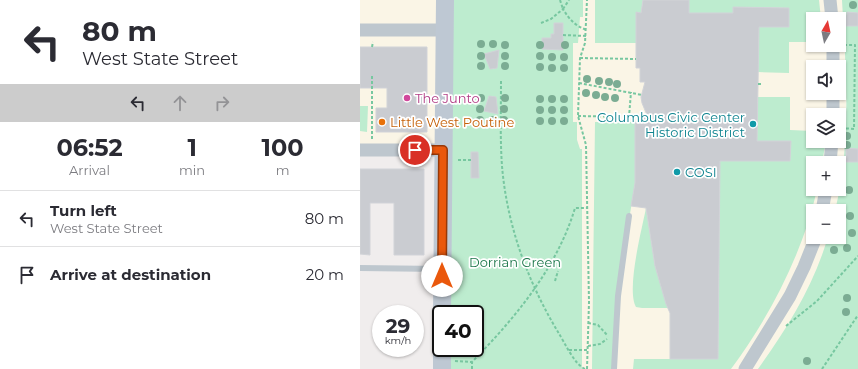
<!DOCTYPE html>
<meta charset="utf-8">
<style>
:root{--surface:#fff;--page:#f7f7f7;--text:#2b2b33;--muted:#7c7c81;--line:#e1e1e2}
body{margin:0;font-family:Montserrat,sans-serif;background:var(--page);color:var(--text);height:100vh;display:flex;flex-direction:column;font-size:15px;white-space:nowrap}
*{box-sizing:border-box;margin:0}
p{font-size:13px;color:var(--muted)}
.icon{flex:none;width:22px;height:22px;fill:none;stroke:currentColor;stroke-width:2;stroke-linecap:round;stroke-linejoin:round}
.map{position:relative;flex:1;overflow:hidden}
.sheet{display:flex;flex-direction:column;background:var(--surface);width:360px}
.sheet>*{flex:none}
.hud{background:#fff;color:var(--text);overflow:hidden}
.needle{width:26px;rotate:9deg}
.fabs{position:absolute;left:446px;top:12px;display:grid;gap:8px}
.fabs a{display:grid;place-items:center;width:40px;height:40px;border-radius:0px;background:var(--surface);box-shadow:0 1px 3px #0004;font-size:20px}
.speed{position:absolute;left:12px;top:305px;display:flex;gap:8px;font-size:20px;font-weight:700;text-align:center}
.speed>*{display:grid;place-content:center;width:52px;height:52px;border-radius:50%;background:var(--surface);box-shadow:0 1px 3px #0004;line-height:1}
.speed small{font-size:10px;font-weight:400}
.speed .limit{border:2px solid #111;border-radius:6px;background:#fff;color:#111}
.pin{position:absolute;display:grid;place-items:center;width:34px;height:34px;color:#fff;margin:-17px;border:2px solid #fff;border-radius:50%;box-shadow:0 1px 4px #0007}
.me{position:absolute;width:44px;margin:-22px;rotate:0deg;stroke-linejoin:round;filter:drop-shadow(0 0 3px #0008)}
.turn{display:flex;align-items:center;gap:14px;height:84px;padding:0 16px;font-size:18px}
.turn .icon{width:52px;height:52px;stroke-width:2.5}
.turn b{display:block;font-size:28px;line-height:34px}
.lanes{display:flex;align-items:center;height:38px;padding:0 16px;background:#0003;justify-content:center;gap:20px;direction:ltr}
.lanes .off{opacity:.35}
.eta{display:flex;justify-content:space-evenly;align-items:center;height:68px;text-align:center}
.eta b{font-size:24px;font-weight:700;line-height:28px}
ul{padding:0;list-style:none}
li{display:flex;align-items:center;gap:12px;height:56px;padding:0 16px;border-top:1px solid var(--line)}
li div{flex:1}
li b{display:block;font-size:15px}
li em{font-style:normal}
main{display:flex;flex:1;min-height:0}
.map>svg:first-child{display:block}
.commercial{fill:#faf5e6;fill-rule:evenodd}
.green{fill:#bdeccf}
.building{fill:#caccd1;stroke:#d1d3d8}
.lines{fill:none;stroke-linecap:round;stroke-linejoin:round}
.path{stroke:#77c7a0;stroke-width:2;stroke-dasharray:3 2;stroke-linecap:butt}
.lane{stroke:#bec7ce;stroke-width:6}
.street{stroke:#bec7ce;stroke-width:13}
.secondary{stroke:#bec8d3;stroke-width:18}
.tree{fill:#7bac93}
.route-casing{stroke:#983908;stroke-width:10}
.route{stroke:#ea580c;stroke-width:7}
.hotel-dot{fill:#d1479c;stroke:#fff;stroke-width:1.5}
.food-dot{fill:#e8710a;stroke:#fff;stroke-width:1.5}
.culture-dot{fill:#0f9aa8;stroke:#fff;stroke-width:1.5}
.labels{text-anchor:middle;stroke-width:3.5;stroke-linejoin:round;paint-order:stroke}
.hotel-label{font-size:13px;fill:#b23c85;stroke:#fff;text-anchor:start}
.culture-label{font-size:13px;fill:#0d838f;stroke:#fff;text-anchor:end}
.food-label{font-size:13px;fill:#c56008;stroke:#fff;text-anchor:start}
.park-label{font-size:13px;fill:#1b7649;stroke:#fff}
</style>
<main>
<section class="sheet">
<div class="hud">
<div class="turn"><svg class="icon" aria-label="left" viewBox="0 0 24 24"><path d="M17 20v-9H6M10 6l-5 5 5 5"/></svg><div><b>80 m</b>West State Street</div></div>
<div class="lanes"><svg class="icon" aria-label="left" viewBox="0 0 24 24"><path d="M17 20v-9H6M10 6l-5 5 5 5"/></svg><svg class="icon off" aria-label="ahead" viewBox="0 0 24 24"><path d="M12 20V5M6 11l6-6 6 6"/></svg><svg class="icon off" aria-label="right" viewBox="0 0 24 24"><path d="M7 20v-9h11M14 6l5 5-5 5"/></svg></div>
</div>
<div class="eta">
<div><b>06:52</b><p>Arrival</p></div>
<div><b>1</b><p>min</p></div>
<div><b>100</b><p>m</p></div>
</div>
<ul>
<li><svg class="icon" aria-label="left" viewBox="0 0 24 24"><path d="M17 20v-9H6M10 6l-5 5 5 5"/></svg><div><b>Turn left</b><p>West State Street</p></div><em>80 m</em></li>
<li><svg class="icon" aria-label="arrive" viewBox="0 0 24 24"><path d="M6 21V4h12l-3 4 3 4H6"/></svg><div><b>Arrive at destination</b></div><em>20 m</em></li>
</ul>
</section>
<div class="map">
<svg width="498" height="369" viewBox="0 0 498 369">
<rect width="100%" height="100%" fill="#f0eded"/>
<g class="commercial">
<polygon points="0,0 93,0 91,150 0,150"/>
<path d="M221,0H482L485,43L487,91L484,164L477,205L475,211H453V237H468L461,259L452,281L424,333L398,369H222L220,151L213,123V44L220,14ZM453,19H479V45H453ZM453,67H479V93H453ZM453,115H479V141H453ZM453,163H479V189H453Z"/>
</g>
<g class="green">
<polygon points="93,0 223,0 223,17 220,17 218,43 213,43 213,122 217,122 217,140 220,149 222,149 222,369 91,369 90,367 88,348 115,348 115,314 89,314"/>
<polygon points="235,0 283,0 281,13 276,13 276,43 235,43"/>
<polygon points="329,0 459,0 461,19 453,19 453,42 429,42 429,73 398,72 399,27 429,27 429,8 373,7 373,13 329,13"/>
<path d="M482,0H498V369H398C428,327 453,287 468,237H479V211H475C492,142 486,70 482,0Z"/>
<path d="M398,97H430V130L453,131V141H466L462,163H453V189H457C444,251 409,318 371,369H273L274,359H358L360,161H430L431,141H397Z"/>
<polygon points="0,106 8,106 7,132 0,131"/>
<polygon points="235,122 275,122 275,183 264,251 254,369 232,369"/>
<path d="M286,208L295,266L308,308H282L276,307C266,289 282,229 286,208Z"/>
</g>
<g class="building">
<polygon points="283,0 329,0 329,13 373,13 373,7 429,8 429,27 399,27 397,141 431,141 430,161 360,161 358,359 310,359 310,313 306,304 295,266 286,208 271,206 275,183 275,122 279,123 279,115 287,115 282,103 281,97 285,82 280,82 280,68 276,68 276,12 281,13"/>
<polygon points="487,12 498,13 498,26 486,26"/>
<polygon points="194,23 203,23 203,50 182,49 182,38 191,38 191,34 194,34"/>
<polygon points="0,47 67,47 67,132 16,132 16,108 27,108 27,88 0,88"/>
<polygon points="139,50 137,68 130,69 124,54"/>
<polygon points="129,96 136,97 138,114 124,111"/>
<polygon points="486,148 498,149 498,162 486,162"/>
<polygon points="111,152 118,152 119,178 111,178"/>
<polygon points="0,169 64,169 64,255 34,255 34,203 10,203 10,255 0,254"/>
</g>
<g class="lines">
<g class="path">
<polyline points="200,0 203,9"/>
<polyline points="203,9 209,0"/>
<path d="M181,23L191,19L203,9C209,19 215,26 227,30"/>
<polyline points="203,35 226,36"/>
<polyline points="12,47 13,42"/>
<polyline points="220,58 276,59"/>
<path d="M141,81C141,110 140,138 142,166C147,226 168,282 198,332C205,343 214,364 225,369"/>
<polyline points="219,83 282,95"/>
<polyline points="398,84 403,84"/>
<polyline points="218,116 269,117 271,92"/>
<polyline points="481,128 494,129 495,45 485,45"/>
<polyline points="12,139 12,76"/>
<polyline points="98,160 111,160"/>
<polyline points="195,281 198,271"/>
<polyline points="228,323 238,325 248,336"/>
<polyline points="426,326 457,301 498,256"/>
<polyline points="228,346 240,344 247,339"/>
<polyline points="209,350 227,350"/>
<polyline points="95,361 112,362"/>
<path d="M112,369V362C155,318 197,268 215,208H227"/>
<polyline points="227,369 229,302 226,145 218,116 220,58 225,43 227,0"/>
<polyline points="462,369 498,315"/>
</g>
<g class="lane">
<polyline points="0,268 80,269"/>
<polyline points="254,369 258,296 269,216"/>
</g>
<g class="street">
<polyline points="470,0 472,19"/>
<polyline points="0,30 84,30"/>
<polyline points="473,67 473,45"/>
<polyline points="473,115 473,93"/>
<polyline points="0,150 83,150"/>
<polyline points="470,163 472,141"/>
<polyline points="462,211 466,189"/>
<polyline points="385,369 430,296 444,267 456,237"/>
</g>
<g class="secondary">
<polyline points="82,314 85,0"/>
<polyline points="82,369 82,348"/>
</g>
</g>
<g class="tree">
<circle cx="493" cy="5" r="4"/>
<circle cx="121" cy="44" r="4"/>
<circle cx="133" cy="44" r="4"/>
<circle cx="145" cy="45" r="4"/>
<circle cx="180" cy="45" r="4"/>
<circle cx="205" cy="45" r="4"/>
<circle cx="121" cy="56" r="4"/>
<circle cx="145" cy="56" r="4"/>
<circle cx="180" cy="56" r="4"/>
<circle cx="192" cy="57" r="4"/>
<circle cx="204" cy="57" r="4"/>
<circle cx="121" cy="66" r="4"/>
<circle cx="145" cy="66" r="4"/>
<circle cx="180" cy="67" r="4"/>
<circle cx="192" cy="68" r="4"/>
<circle cx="204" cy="68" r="4"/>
<circle cx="227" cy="79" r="4"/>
<circle cx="239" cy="81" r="4"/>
<circle cx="249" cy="82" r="4"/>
<circle cx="257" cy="84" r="4"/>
<circle cx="226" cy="93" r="4"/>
<circle cx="236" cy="95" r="4"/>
<circle cx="245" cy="97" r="4"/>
<circle cx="121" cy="98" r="4"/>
<circle cx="145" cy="98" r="4"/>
<circle cx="255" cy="98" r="4"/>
<circle cx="180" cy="99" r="4"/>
<circle cx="192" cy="99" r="4"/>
<circle cx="204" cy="99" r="4"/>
<circle cx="120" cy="109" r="4"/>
<circle cx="144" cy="109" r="4"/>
<circle cx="180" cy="110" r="4"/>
<circle cx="192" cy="110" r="4"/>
<circle cx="204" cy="110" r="4"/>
<circle cx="120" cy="120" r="4"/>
<circle cx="133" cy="120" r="4"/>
<circle cx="144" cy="120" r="4"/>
<circle cx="180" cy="121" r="4"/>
<circle cx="192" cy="121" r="4"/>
<circle cx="204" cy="121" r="4"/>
<circle cx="487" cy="136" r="4"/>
<circle cx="487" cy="145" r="4"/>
<circle cx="489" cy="190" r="4"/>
<circle cx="490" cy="216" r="4"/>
<circle cx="492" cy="233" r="4"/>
<circle cx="487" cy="248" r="4"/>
<circle cx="474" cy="250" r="4"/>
<circle cx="487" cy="298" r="4"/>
<circle cx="486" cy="312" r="4"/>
<circle cx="447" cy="361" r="4"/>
</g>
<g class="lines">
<g class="route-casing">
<polyline id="route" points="55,150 83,150 82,276"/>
</g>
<use href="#route" class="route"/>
</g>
<circle class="hotel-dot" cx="47" cy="98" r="4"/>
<circle class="food-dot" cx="22" cy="122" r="4"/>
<g class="culture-dot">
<circle cx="393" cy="124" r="4"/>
<circle cx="317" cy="172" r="4"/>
</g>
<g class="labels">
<g class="hotel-label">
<text x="55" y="103">The Junto</text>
</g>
<g class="culture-label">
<text x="385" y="122">Columbus Civic Center<tspan x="385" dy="15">Historic District</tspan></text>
<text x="325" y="177" text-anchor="start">COSI</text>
</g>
<g class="food-label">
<text x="30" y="127">Little West Poutine</text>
</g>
<g class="park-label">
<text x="155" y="267">Dorrian Green</text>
</g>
</g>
</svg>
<div class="fabs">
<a><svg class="needle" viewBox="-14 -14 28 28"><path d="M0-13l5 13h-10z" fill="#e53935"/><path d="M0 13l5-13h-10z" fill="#7c7c81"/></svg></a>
<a><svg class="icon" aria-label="sound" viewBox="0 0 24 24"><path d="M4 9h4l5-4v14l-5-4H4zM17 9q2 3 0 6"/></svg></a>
<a><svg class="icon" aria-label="layers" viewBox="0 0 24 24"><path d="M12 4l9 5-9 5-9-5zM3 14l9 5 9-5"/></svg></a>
<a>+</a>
<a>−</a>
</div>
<div class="speed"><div>29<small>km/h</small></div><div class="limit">40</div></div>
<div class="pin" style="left:55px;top:150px;background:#d93025"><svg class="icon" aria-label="arrive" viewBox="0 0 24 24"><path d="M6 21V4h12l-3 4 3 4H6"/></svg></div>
<svg class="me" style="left:82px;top:276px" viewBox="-20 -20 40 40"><circle r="19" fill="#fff"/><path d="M0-13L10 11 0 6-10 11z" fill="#ea580c"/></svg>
</div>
</main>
